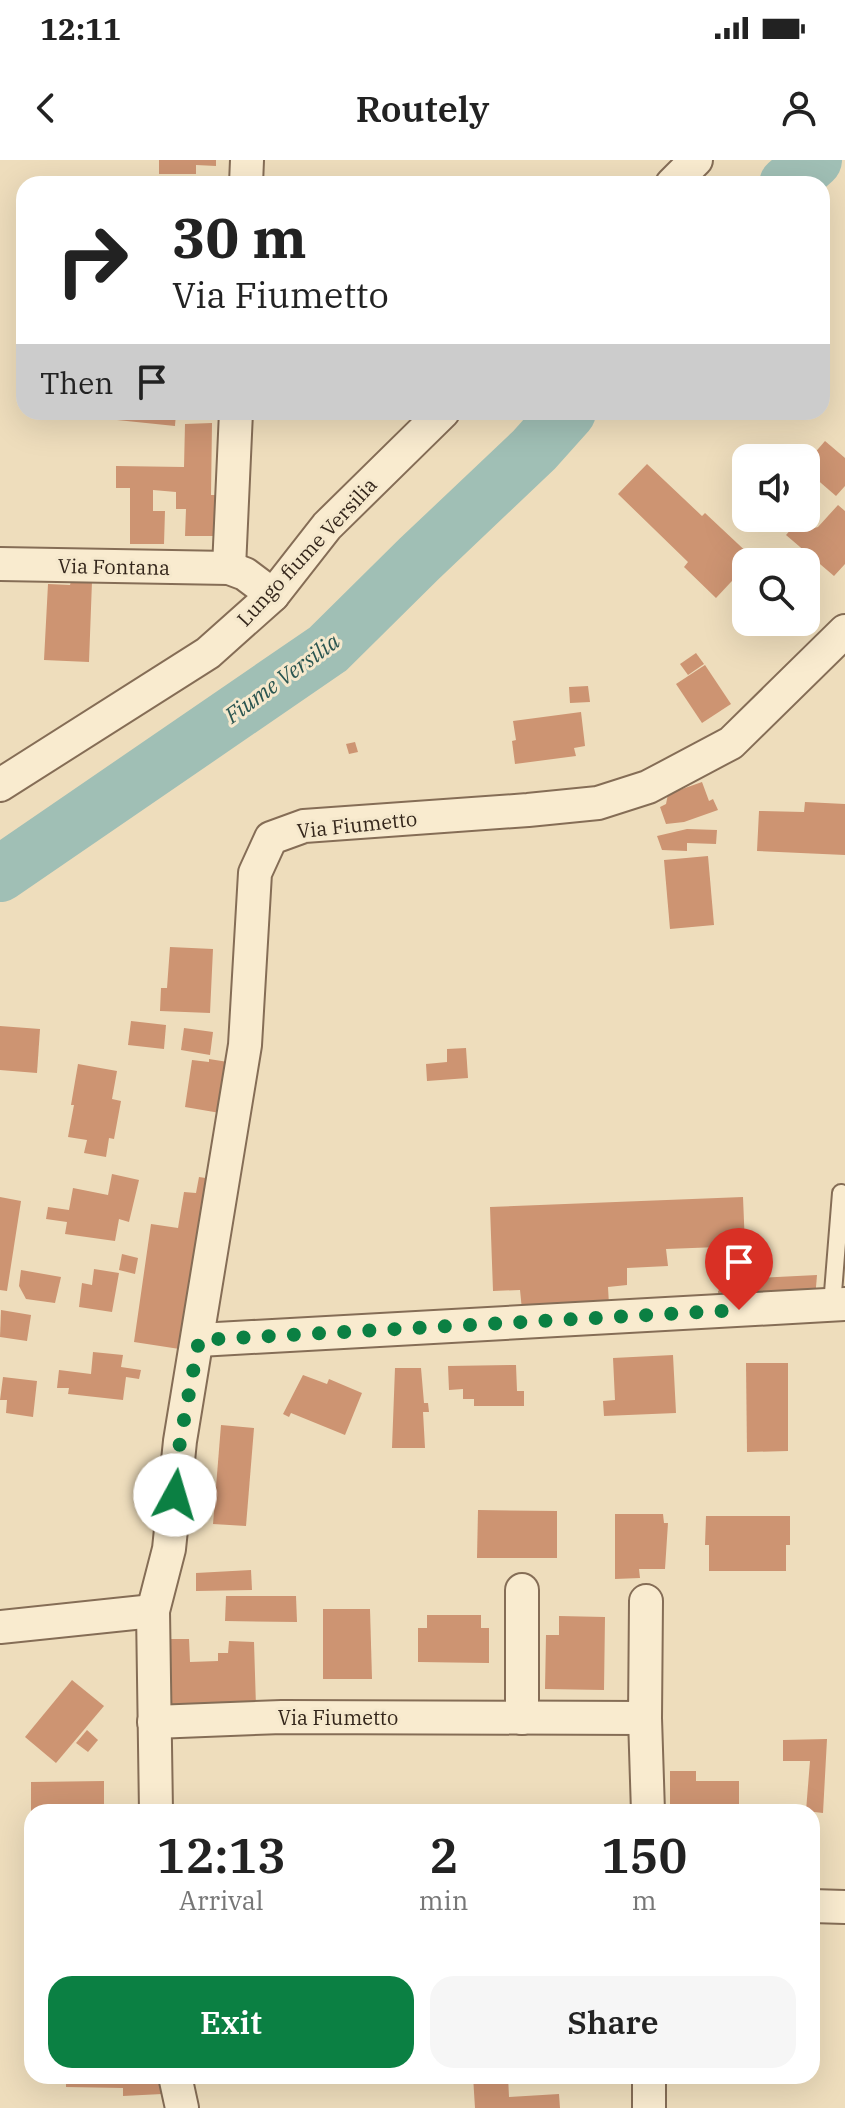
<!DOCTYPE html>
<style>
:root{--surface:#fff;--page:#f6f6f6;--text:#222;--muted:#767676;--accent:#0b8043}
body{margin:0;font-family:"IBM Plex Serif",serif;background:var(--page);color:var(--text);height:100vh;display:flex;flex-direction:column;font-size:30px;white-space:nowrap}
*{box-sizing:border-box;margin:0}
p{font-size:26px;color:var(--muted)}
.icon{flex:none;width:44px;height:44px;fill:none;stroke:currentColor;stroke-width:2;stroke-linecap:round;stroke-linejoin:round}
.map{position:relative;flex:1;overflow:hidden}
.panel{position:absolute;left:24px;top:1644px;width:796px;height:280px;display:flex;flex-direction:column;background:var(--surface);border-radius:24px;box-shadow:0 8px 32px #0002}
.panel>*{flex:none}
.top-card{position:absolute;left:16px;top:16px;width:814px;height:244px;border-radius:24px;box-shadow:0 8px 32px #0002;background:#fff;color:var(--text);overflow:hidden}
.fabs{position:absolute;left:732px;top:284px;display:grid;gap:16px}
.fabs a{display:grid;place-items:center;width:88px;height:88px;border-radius:16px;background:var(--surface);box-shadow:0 8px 32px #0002;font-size:40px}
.pin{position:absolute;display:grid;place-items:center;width:68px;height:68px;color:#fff;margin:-82px -34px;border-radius:50% 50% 50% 0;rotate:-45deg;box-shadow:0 0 8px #0007}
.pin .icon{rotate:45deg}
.me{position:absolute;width:88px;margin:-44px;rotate:6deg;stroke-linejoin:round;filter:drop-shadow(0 0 6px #0008)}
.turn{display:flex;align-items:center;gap:28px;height:168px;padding:0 24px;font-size:36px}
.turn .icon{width:104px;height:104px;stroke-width:2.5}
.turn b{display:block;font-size:56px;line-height:68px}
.then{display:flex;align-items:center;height:76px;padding:0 24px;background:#0003;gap:16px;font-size:30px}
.eta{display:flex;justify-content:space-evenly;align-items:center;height:136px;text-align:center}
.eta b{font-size:48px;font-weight:600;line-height:56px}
.action{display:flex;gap:16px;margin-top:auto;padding:16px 24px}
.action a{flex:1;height:92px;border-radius:24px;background:var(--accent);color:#fff;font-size:32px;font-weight:600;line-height:92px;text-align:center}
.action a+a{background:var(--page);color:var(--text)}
.status{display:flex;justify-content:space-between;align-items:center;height:56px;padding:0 40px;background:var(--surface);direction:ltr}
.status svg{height:22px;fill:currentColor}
header{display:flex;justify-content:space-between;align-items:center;height:104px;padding:0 24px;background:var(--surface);font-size:36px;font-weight:600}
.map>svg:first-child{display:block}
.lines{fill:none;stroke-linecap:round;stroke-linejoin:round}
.river{stroke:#a0bfb5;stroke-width:56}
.building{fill:#cd9472}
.lane-casing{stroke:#856d56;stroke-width:20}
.street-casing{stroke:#856d56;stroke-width:36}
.lane{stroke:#f9ebcf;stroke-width:16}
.street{stroke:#f9ebcf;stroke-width:32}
.route{stroke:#0b8043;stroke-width:14;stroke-dasharray:0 25.2}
.labels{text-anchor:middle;stroke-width:6;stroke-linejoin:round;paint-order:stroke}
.street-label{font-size:20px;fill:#34261b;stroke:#f5e8cc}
.water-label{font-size:22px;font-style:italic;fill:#2a5550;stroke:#f5e8cc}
</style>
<div class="status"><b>12:11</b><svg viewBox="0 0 49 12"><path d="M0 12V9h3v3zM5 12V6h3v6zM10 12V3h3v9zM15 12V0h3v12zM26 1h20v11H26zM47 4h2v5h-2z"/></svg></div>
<header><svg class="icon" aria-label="back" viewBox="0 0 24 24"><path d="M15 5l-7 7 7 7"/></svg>Routely<svg class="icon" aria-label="person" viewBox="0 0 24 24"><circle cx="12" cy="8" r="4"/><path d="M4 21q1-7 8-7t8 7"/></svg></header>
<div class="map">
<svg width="845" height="1948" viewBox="0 0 845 1948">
<rect width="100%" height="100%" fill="#eeddbc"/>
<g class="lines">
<g class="river">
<polyline points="787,24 814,0"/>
<polyline points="0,714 328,489 419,399 534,290 568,252"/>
</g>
</g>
<g class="building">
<polygon points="159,0 216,0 216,6 196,5 196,14 159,14"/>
<polygon points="88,252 176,252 175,266 88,257"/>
<polygon points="212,263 211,335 221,335 221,376 185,376 186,349 176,349 176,332 153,330 153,351 165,351 164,384 130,384 130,328 116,328 116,306 184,307 185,264"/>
<polygon points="825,281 845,298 845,326 836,336 806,310 806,303"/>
<polygon points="647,304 702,356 705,353 753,398 746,402 746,406 716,438 684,407 688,402 618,334"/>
<polygon points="838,345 845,351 845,404 834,416 786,375 801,358 814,368 818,367"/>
<polygon points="71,421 92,421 89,502 44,500 48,424 70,425"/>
<polygon points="696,493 704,504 688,515 680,504"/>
<polygon points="705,505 731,544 702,563 676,524"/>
<polygon points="588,526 590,542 570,543 569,527"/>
<polygon points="581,552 585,586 574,588 576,596 515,604 512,581 516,580 513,561"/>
<polygon points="355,582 358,592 349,594 346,584"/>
<polygon points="702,622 709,641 713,639 718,650 684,662 666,664 660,647 666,644 668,634"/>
<polygon points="805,642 845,644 845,695 757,691 759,651 804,652"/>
<polygon points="687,669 717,670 716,684 687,683 687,691 662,690 657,676"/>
<polygon points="708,696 714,765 670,769 664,700"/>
<polygon points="170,787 213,789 210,853 160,851 161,828 167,828"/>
<polygon points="131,861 166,865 164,889 128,885"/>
<polygon points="0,866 40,869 37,913 0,910"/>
<polygon points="184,868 213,872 210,895 181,890"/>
<polygon points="466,888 468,918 427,921 426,904 447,902 447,889"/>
<polygon points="209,899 228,902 220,953 185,947 192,900 209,902"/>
<polygon points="78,904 117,911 112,939 121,941 114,979 109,978 106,997 84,993 87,980 68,977 74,945 71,945"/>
<polygon points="112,1014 139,1020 129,1062 119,1059 115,1081 65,1074 67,1062 46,1059 48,1047 69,1050 73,1028 108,1035"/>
<polygon points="199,1017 219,1020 186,1190 134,1182 151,1064 178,1068 184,1032 196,1033"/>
<polygon points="0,1037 21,1041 7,1131 0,1130"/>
<polygon points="743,1037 745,1086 666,1089 668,1106 627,1108 627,1125 608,1127 609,1145 522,1150 520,1130 493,1131 490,1047"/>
<polygon points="122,1094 138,1098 135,1114 119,1110"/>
<polygon points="94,1109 119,1113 112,1152 79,1147 82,1123 92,1125"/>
<polygon points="21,1110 61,1117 55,1143 26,1139 19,1126"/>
<polygon points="817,1115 815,1139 719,1145 718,1131 734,1119"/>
<polygon points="1,1150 31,1155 27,1181 0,1177"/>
<polygon points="93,1192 123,1195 121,1207 141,1210 139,1219 126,1217 123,1240 68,1234 69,1228 57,1228 59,1210 91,1214"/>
<polygon points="673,1195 676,1253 604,1256 603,1241 615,1240 613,1198"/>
<polygon points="746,1203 788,1203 788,1291 747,1292"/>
<polygon points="516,1205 517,1231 524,1231 524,1246 474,1246 474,1239 463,1239 463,1229 449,1230 448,1206"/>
<polygon points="395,1208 421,1208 424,1243 428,1243 429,1252 423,1252 425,1288 392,1288"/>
<polygon points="303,1215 327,1224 329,1219 362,1233 345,1275 291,1253 289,1257 283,1254"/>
<polygon points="3,1217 37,1221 33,1257 6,1253 7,1240 0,1240"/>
<polygon points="221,1265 254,1268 246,1366 213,1364"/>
<polygon points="478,1350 557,1351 557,1398 477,1398"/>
<polygon points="615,1354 663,1354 664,1363 668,1363 665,1409 639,1409 640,1418 615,1419"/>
<polygon points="706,1356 790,1356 790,1385 786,1385 786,1411 709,1411 709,1385 705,1385"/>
<polygon points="251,1410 252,1430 196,1431 196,1413"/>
<polygon points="226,1436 296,1436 297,1462 225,1461"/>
<polygon points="323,1449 370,1449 372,1519 323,1519"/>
<polygon points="427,1455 481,1455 481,1468 489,1468 489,1503 418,1502 418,1468 427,1468"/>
<polygon points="559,1456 605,1457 604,1530 545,1529 546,1475 559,1475"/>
<polygon points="169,1479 189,1479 190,1502 218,1501 218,1493 228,1493 229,1481 254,1482 256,1547 167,1553"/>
<polygon points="72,1520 104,1546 56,1603 25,1577"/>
<polygon points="87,1570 98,1580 88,1592 76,1583"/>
<polygon points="827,1579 823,1653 806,1651 810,1601 783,1601 783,1580"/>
<polygon points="670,1611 696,1611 696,1621 739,1621 739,1652 685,1652 685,1649 670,1649"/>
<polygon points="104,1621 104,1652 31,1652 31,1622"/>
<polygon points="66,1916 161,1916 162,1934 123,1936 123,1928 66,1927"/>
<polygon points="473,1916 508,1916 509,1937 559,1934 560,1948 475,1948"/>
</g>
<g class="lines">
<g class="lane-casing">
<polyline id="lane" points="832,1145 841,1033"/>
</g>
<g class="street-casing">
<g id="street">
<polyline points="246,24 247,0"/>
<polyline points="672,24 696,0"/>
<polyline points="0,404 229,408 245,414 273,435"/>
<polyline points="229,408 236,252"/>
<polyline points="0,625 208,493 273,435 327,366 443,252"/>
<polyline points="199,1180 845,1144"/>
<polyline points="522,1430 522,1558"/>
<polyline points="0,1467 153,1451"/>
<polyline points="645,1558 648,1652"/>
<polyline points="154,1562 282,1557 645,1558 646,1441"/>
<polyline points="156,1652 153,1451 169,1389 180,1281 245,885 255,713 271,678 304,666 528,650 598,643 648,627 731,583 845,471"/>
<polyline points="812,1746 845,1747"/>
<polyline points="175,1916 182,1948"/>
<polyline points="649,1948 649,1916"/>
</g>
</g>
<use href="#lane" class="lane"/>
<use href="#street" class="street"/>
</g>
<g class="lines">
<polyline class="route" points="175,1335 180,1281 199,1180 739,1150"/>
</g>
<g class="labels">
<g class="street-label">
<text transform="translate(307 392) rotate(-47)" y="7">Lungo fiume Versilia</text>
<text transform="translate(114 407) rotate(1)" y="7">Via Fontana</text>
<text transform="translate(357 665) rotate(-6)" y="7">Via Fiumetto</text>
<text x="338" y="1565">Via Fiumetto</text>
</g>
<g class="water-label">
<text transform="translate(282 518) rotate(-36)" y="8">Fiume Versilia</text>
</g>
</g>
</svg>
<div class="fabs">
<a><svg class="icon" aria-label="sound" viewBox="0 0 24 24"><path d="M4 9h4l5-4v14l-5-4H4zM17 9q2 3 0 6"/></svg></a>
<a><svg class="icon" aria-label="search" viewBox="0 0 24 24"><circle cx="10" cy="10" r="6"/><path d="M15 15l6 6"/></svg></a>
</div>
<div class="pin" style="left:739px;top:1150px;background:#d93025"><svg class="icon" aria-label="arrive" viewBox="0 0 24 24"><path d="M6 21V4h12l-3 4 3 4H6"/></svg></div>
<svg class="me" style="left:175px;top:1335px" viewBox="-20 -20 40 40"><circle r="19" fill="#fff"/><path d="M0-13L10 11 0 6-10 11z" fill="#0b8043"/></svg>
<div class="top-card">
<div class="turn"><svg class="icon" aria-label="right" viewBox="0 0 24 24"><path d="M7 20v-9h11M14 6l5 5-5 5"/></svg><div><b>30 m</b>Via Fiumetto</div></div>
<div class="then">Then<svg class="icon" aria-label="arrive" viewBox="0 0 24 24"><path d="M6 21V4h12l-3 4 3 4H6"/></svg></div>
</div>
<section class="panel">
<div class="eta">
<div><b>12:13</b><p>Arrival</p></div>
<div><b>2</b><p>min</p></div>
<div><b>150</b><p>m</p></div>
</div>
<div class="action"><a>Exit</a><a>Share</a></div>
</section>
</div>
